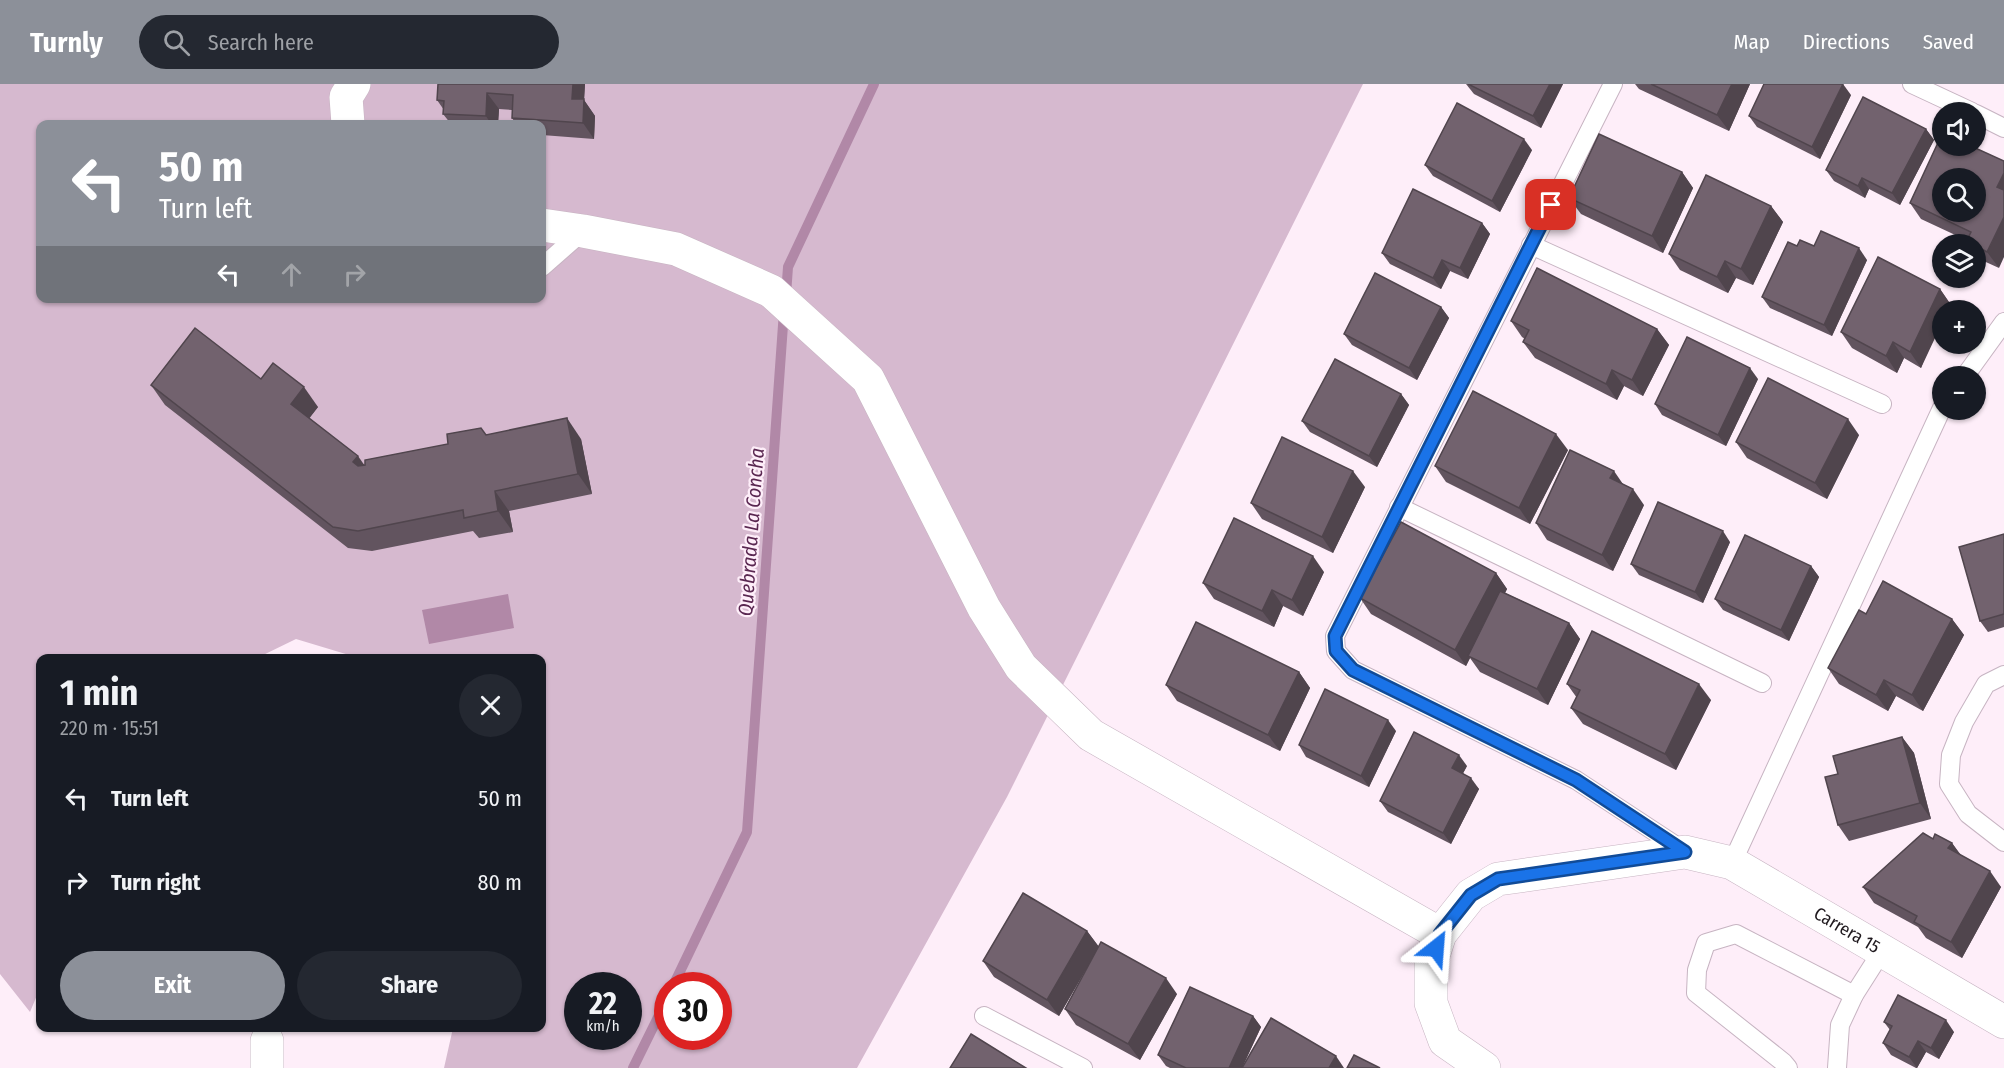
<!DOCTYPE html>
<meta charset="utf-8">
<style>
:root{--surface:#171b24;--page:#242831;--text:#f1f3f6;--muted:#9ea1a6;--accent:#8c9099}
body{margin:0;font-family:"Fira Sans Condensed",sans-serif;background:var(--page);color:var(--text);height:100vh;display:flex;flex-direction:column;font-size:22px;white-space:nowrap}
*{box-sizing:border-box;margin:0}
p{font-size:20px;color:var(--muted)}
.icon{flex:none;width:33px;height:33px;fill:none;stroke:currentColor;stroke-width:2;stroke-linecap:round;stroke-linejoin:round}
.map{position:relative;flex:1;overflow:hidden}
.drawer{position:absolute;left:36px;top:570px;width:510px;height:378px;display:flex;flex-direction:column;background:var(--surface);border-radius:12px;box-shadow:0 2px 4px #0004}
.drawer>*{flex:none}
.banner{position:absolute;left:36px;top:36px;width:510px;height:183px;border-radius:12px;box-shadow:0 2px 4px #0004;background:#8c9099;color:#fff;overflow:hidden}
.fabs{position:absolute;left:1932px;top:18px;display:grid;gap:12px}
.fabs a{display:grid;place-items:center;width:54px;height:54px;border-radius:50%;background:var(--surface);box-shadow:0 2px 4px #0004;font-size:30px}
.speed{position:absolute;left:564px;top:888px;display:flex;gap:12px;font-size:30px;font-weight:700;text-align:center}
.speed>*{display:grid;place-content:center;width:78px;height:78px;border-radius:50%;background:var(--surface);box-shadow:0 2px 4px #0004;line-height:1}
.speed small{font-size:15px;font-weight:400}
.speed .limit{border:9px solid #d22;background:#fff;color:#111}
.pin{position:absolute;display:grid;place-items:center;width:51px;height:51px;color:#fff;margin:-26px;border-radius:12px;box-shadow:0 3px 9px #0006}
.me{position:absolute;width:66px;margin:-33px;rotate:28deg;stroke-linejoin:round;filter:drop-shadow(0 0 4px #0008)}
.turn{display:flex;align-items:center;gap:21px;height:126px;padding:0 24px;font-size:27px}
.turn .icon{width:78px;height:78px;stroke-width:2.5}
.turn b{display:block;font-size:42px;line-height:51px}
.lanes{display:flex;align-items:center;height:57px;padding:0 24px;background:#0003;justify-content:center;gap:30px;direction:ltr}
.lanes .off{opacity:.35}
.round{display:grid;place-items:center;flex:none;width:63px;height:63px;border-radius:32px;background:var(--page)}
.summary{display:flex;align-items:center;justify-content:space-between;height:102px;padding:0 24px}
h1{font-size:36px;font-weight:700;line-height:45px}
.primary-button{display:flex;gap:12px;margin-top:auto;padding:12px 24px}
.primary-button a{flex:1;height:69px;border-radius:36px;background:var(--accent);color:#fff;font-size:24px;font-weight:700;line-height:69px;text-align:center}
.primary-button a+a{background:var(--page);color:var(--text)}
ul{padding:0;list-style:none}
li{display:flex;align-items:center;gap:18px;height:84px;padding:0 24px}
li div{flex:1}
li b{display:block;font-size:22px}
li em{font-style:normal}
header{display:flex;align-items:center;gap:36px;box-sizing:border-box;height:84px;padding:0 30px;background:var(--accent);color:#fff}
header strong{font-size:28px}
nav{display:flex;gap:33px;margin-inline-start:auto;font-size:21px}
.search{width:420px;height:54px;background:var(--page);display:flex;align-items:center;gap:15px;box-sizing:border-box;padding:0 21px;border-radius:33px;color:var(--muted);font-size:22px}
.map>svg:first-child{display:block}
.green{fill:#d6b9cf;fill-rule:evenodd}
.water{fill:#b188a7}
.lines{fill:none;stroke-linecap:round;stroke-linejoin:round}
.stream{stroke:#b188a7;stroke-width:10}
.service-casing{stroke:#c7b4c2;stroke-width:20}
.minor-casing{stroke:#c7b4c2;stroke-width:34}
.service{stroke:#fff;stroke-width:18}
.minor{stroke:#fff;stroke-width:33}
.wall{fill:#62545f}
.shaded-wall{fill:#50454d}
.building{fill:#72626e;stroke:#50454d;stroke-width:1.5;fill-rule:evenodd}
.route-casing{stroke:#114b97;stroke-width:15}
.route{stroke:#1a73e8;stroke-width:10}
.labels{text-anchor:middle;stroke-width:4.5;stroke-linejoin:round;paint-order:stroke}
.street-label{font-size:18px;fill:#1f191e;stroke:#feeef9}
.water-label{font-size:20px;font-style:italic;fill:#5a2751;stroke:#feeef9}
</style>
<header>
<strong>Turnly</strong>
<div class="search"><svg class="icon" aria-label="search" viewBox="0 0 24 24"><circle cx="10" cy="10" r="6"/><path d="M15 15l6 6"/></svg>Search here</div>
<nav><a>Map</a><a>Directions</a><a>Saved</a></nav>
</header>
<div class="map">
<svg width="2004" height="984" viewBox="0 0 2004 984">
<rect width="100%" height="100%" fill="#feeef9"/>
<path class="green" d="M0,0H1363L1007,713L857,984H444L453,944H542V574H359L296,555L257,574H40V904L30,928L0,890ZM40,40H542V214H40ZM578,902H628V952H578ZM668,902H718V952H668Z"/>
<polygon class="water" points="508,510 514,544 429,560 422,526"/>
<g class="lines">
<g class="stream">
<polyline points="786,211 788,183 874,0"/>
<polyline points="673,902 747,748 784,227"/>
<polyline points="633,984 668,913"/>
</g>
<g class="service-casing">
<g id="service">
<polyline points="1613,0 1335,552 1336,567 1353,586 1576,696 1684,767"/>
<polyline points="1912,0 1972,28"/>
<polyline points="1976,30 2004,44"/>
<polyline points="1531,161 1882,320"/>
<polyline points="542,183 583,147"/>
<polyline points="1965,292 2004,238"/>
<polyline points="1399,423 1762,599"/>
<polyline points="2004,591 1986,600 1964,638 1951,671 1949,700 1968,730 2004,758"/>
<polyline points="1732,779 1942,324"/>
<polyline points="984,932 1083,984"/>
<polyline points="1788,984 1783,978 1696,909 1697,886 1706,859 1736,850 1854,911"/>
<polyline points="1837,984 1840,941 1854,911 1882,867"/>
</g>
</g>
<g class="minor-casing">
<g id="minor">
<polyline points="348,40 346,13 354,0"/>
<polyline points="542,141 583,147 676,165 771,207 868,295 984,524 1021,583 1091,651 1440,850"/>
<polyline points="267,984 267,957"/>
<path id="s1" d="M1484,984L1445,957L1431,919V878L1440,850L1471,811L1498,795L1685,768L1732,779L2004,938"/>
</g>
</g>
<use href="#service" class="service"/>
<use href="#minor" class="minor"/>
</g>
<g class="wall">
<polygon points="438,0 585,0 584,16 595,32 594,55 542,51 542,40 516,40 512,34 512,26 499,25 498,40 451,40 443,30 444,26 437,16"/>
<polygon points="1466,0 1563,0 1541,44 1474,10"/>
<polygon points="1635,0 1750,0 1729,47 1639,5"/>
<polygon points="1851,11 1820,75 1757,43 1749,32"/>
<polygon points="1926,45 1934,56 1900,121 1869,105 1865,114 1834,97 1826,86"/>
<polygon points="1942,50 1999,184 1977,174 1976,172 1976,160 1968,160 1966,158 1966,156 1921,135 1910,119"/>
<polygon points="1532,66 1500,128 1433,92 1425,81"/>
<polygon points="1682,88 1693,104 1663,169 1581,130 1569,114"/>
<polygon points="1771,122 1783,138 1753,201 1736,194 1728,209 1680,186 1669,170"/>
<polygon points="1482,139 1490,150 1468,195 1450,187 1441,205 1390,180 1382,169"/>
<polygon points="1797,162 1814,162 1867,176 1832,252 1770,224 1762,213"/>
<polygon points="1940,205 1951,221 1949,226 1942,226 1921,284 1904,274 1897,289 1852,264 1841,248"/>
<polygon points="1441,223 1449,234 1417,296 1352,261 1344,250"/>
<polygon points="1511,237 1657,245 1669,261 1643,312 1624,302 1617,316 1535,274 1523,258 1525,255 1522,253"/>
<polygon points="261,295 318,323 309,334 364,381 486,351 581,355 592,410 509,427 513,448 479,454 473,447 372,467 348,464 165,321 151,301"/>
<polygon points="1758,295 1726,362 1662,331 1655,320"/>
<polygon points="1401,310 1409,321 1377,383 1310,348 1302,337"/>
<polygon points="1859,351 1827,415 1747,374 1736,358"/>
<polygon points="1568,366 1530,440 1446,398 1435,382"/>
<polygon points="1365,403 1333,469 1262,435 1251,419"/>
<polygon points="1644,421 1613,487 1547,456 1536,439"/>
<polygon points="2004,450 2004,543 1988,548 1980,537"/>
<polygon points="1730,458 1703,519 1639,491 1631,480"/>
<polygon points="1811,482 1819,493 1789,557 1723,526 1715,515"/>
<polygon points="1324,488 1303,532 1283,522 1274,543 1214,515 1203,499"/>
<polygon points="1496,489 1507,505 1505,509 1569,539 1580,555 1548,621 1480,588 1470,574 1466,582 1371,530 1360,514"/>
<polygon points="1866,530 1952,535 1964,551 1923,627 1896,612 1888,627 1839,600 1828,584"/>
<polygon points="1299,588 1310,604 1280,667 1177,617 1166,601"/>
<polygon points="1567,600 1711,616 1676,686 1583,640 1571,624 1577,614"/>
<polygon points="1396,647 1369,703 1306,673 1299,661"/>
<polygon points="1902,653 1914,669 1931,735 1849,757 1838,741 1838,690"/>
<polygon points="1467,682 1463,689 1479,705 1451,760 1388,728 1380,717"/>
<polygon points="1933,755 1952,759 1961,771 2001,803 1962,874 1926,854 1918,843 1874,819 1863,803"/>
<polygon points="1087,847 1099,863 1059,932 994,893 983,877"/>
<polygon points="1177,910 1140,976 1076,941 1065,925"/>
<polygon points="1253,932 1261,943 1242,984 1170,984 1166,982 1158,971"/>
<polygon points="1884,938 1954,948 1939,975 1926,968 1917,984 1916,984 1891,971 1883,959 1890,946"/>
</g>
<g class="shaded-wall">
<polygon points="573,0 585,0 584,16 595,32 594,55 583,39 572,15"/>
<polygon points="1550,0 1563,0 1541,44 1533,32"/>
<polygon points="1732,0 1750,0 1729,47 1717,31"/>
<polygon points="1843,0 1851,11 1820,75 1812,63"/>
<polygon points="487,9 499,25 498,40 491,40 486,32"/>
<polygon points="1926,45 1934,56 1900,121 1892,109"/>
<polygon points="1524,55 1532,66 1500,128 1492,117"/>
<polygon points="1682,88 1693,104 1663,169 1652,152"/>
<polygon points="2004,89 2004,113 1997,103"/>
<polygon points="1862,94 1869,105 1865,114 1858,102"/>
<polygon points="1771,122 1783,138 1753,201 1741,185"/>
<polygon points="2004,133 2004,173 1999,184 1987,168"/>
<polygon points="1482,139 1490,150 1468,195 1460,184"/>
<polygon points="1859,164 1867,176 1832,252 1824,241"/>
<polygon points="1442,176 1450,187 1441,205 1433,194"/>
<polygon points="1725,177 1736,194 1728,209 1717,193"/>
<polygon points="1940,205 1951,221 1949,226 1942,226 1942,239 1921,284 1910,268"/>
<polygon points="1441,223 1449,234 1417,296 1409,284"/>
<polygon points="1657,245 1669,261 1643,312 1632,296"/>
<polygon points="1893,258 1904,274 1897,289 1886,272"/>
<polygon points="1750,284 1758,295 1726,362 1718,351"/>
<polygon points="1612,286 1624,302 1617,316 1606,300"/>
<polygon points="304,303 318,323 305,340 291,320"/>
<polygon points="1401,310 1409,321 1377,383 1369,372"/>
<polygon points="567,334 581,355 592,410 578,390"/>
<polygon points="1848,335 1859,351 1827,415 1815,399"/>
<polygon points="1556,350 1568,366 1530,440 1519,424"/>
<polygon points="358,372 372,392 353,378"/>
<polygon points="1353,387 1365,403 1333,469 1322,453"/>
<polygon points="1614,387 1625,403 1610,394"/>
<polygon points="1633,405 1644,421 1613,487 1602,471"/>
<polygon points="495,407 509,427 513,448 498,427"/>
<polygon points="1723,447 1730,458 1703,519 1695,508"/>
<polygon points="1313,472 1324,488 1303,532 1292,516"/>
<polygon points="1811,482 1819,493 1789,557 1781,546"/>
<polygon points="1496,489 1507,505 1471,573 1468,572 1470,574 1466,582 1455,566"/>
<polygon points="1272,506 1283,522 1274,543 1262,527"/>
<polygon points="1952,535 1964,551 1923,627 1912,611"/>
<polygon points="1569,539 1580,555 1548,621 1537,605"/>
<polygon points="1299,588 1310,604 1280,667 1268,651"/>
<polygon points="1884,596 1896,612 1888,627 1876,611"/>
<polygon points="1699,600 1711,616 1676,686 1665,670"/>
<polygon points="1388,636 1396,647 1369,703 1361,692"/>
<polygon points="1902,653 1914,669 1931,735 1920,719"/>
<polygon points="1459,671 1467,682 1460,695 1452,684"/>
<polygon points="1471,694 1479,705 1451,760 1443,749"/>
<polygon points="1952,759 1963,775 1948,764"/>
<polygon points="1990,787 2001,803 1962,874 1951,858"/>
<polygon points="1087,847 1099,863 1059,932 1047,916"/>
<polygon points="1166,894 1177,910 1140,976 1128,960"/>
<polygon points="1253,932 1261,943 1242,984 1229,984"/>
<polygon points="1946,936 1954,948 1939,975 1931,964"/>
<polygon points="1918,957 1926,968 1917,984 1909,973"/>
<polygon points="1336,972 1344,984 1329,984"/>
</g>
<g class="building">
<polygon points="438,0 573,0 572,15 584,15 583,39 512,34 513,11 487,9 486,32 443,30 444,17 437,16"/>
<polygon points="1468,0 1550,0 1533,32"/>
<polygon points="1651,0 1732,0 1717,31"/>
<polygon points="1764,0 1843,0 1812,63 1749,32"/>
<polygon points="1863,13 1926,45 1892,109 1862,94 1858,102 1826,86"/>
<polygon points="1457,19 1524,55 1492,117 1425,81"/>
<polygon points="1599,50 1682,88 1652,152 1569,114"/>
<path d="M1942,50V62H1971L2004,77V89L1997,103L2004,106V133L1987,168L1976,162V160H1972L1966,158L1971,148L1910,119ZM1942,94H1976V128H1942Z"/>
<polygon points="1706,91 1771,122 1741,185 1725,177 1717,193 1669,170"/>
<polygon points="1413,105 1482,139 1460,184 1442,176 1433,194 1382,169"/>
<polygon points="1821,147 1859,164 1824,241 1762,213 1788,158 1797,162 1800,156 1814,162"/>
<polygon points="1878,173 1940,205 1910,268 1893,258 1886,272 1841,248"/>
<polygon points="1537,184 1657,245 1632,296 1612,286 1606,300 1523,258 1529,246 1511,237"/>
<polygon points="1375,189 1441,223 1409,284 1344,250"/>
<polygon points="195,244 261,295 273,279 304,303 291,320 358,372 353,378 358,382 365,381 365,376 448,360 447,350 481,344 486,351 567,334 578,390 495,407 498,427 464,434 463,426 358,447 333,443 151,301"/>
<polygon points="1687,253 1750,284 1718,351 1655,320"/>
<polygon points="1335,275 1401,310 1369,372 1302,337"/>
<polygon points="1768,294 1848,335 1815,399 1736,358"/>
<polygon points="1473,307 1556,350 1519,424 1435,382"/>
<polygon points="1282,353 1353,387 1322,453 1251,419"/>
<polygon points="1570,366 1614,387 1610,394 1633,405 1602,471 1536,439"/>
<polygon points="1658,418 1723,447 1695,508 1631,480"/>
<polygon points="1234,434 1313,472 1292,516 1272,506 1262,527 1203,499"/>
<polygon points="1401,438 1496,489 1455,566 1360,514"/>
<polygon points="2004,450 2004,530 1980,537 1959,463"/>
<polygon points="1745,451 1811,482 1781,546 1715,515"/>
<polygon points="1883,497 1952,535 1912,611 1884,596 1876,611 1828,584 1859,526 1866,530"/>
<polygon points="1500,507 1569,539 1537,605 1468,572"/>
<polygon points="1196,538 1299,588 1268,651 1166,601"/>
<polygon points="1592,547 1699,600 1665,670 1571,624 1580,606 1567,600"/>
<polygon points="1325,605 1388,636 1361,692 1299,661"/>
<polygon points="1414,648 1459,671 1452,684 1471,694 1443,749 1380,717"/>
<polygon points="1902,653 1920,719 1838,741 1825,693 1838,690 1833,672"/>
<polygon points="1923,749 1933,755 1935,750 1952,759 1948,764 1990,787 1951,858 1914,838 1917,832 1863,803"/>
<polygon points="1023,809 1087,847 1047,916 983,877"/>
<polygon points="1101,858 1166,894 1128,960 1065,925"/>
<polygon points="1190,903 1253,932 1229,984 1186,984 1158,971"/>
<polygon points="1898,911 1946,936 1931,964 1918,957 1909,973 1883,959 1892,942 1884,938"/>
<polygon points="1271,934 1336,972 1329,984 1242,984"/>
<polygon points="971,950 1026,984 950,984"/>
<polygon points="1354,971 1380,984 1347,984"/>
</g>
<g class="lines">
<g class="route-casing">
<polyline id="route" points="1436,864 1440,850 1471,811 1498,795 1685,768 1576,696 1353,586 1336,567 1335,552 1551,121"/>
</g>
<use href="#route" class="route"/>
</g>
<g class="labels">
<g class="street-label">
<text dy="6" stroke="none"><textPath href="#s1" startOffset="610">Carrera 15</textPath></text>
</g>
<g class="water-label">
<text transform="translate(751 448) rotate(-86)" y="7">Quebrada La Concha</text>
</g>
</g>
</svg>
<div class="fabs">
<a><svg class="icon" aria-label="sound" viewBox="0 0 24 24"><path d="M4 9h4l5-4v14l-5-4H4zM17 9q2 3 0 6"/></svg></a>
<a><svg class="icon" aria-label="search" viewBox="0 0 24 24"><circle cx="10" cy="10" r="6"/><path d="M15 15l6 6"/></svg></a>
<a><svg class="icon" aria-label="layers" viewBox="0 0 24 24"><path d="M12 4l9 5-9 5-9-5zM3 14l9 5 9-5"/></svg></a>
<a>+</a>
<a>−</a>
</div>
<div class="speed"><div>22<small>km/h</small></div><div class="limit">30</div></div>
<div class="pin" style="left:1551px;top:121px;background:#d93025"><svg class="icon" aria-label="arrive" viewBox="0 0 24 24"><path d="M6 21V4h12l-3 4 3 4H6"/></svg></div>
<svg class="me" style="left:1436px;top:864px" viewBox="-20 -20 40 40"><path d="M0-17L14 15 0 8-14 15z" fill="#1a73e8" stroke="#fff" stroke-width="4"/></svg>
<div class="banner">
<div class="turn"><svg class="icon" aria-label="left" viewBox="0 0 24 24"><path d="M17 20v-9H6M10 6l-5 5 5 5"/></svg><div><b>50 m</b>Turn left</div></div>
<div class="lanes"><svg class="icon" aria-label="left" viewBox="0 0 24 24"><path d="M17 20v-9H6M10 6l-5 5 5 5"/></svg><svg class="icon off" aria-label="ahead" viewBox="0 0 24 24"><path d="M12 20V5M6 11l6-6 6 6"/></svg><svg class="icon off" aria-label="right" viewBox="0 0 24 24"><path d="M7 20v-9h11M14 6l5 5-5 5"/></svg></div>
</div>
<section class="drawer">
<div class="summary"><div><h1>1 min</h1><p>220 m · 15:51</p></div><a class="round"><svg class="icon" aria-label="close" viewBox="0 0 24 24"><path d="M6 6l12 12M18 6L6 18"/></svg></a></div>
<ul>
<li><svg class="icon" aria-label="left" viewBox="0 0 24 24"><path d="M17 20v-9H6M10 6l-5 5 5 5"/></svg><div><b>Turn left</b></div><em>50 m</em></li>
<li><svg class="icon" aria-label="right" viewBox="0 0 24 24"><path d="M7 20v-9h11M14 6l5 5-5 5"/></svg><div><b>Turn right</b></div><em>80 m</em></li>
</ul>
<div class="primary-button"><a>Exit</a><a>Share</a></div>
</section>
</div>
